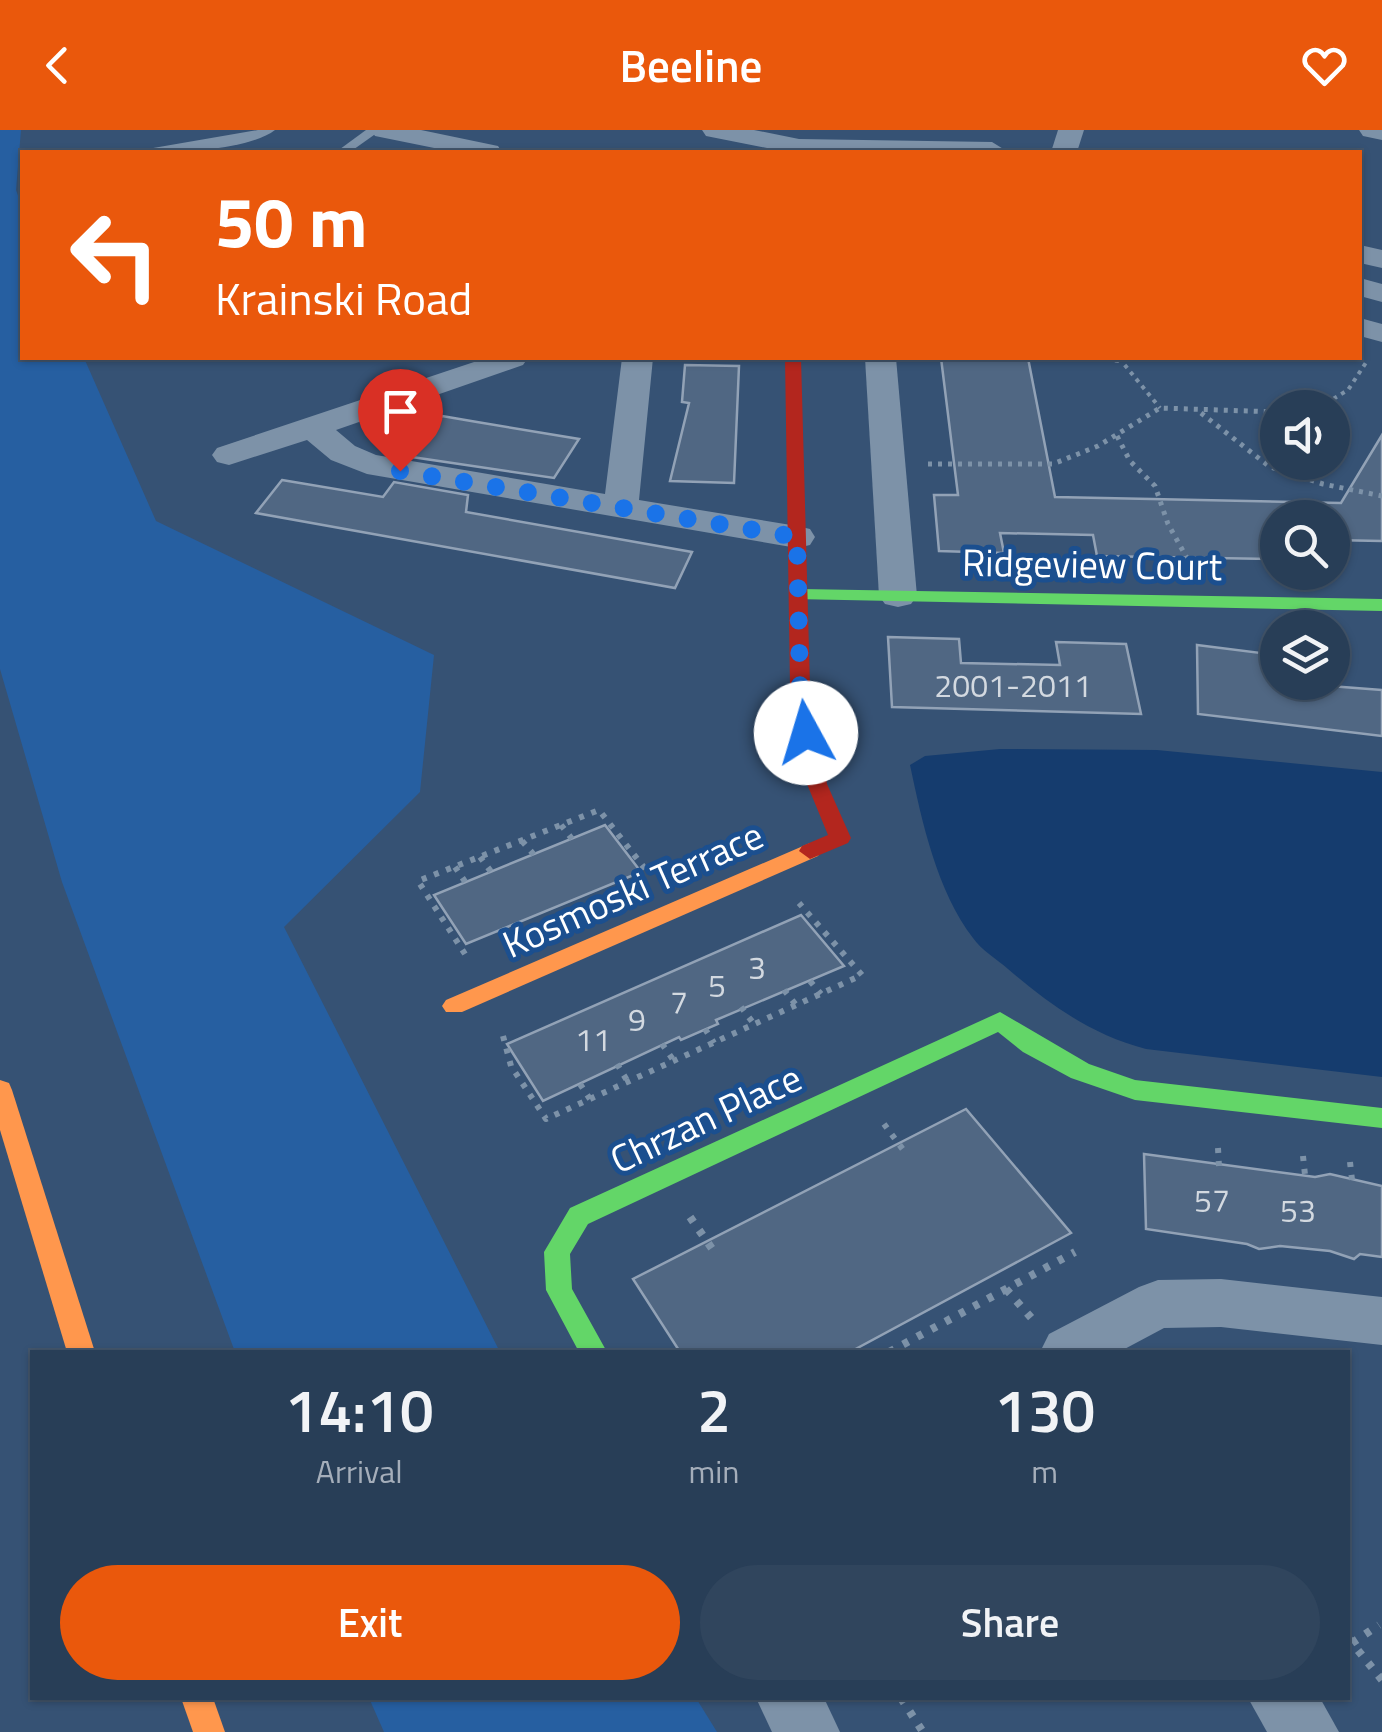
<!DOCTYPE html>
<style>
:root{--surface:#283e57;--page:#30455d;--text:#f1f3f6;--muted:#a5aeba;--line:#44576d;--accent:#ea580c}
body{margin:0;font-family:"Titillium Web",sans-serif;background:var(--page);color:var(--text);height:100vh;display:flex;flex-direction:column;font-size:38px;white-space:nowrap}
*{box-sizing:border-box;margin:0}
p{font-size:32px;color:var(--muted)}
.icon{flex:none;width:55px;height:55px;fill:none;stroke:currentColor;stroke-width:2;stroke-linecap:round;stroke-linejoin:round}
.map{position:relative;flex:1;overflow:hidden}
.details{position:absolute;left:30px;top:1220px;width:1320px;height:350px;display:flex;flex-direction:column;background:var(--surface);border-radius:0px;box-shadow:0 2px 8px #0004,0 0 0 2px var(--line)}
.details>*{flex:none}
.top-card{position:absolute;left:20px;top:20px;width:1342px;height:210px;border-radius:0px;box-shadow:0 2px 8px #0004,0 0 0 2px var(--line);background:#ea580c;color:#fff;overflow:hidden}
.buttons{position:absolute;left:1260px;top:260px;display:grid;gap:20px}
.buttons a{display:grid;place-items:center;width:90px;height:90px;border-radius:50%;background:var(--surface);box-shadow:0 2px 8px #0004,0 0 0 2px var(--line);font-size:50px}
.pin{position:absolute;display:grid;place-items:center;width:85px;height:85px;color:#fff;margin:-102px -42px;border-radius:50% 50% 50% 0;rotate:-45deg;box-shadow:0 0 10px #0007}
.pin .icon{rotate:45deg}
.me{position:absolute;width:110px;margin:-55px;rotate:354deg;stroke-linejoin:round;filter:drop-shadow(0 0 8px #0008)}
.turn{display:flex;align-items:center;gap:35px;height:210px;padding:0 30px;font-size:45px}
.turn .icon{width:130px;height:130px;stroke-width:2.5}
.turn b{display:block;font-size:70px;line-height:85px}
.eta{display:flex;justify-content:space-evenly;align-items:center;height:170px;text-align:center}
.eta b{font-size:60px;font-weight:600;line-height:70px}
.action{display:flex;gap:20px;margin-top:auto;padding:20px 30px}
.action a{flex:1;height:115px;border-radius:60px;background:var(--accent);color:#fff;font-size:40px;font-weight:600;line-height:115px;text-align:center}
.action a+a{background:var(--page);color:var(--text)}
header{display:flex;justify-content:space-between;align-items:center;height:130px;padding:0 30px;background:var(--accent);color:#fff;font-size:45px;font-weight:600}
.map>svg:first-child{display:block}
.green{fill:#265fa1}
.water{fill:#153c6e}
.building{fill:#506783;stroke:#92a2b6;stroke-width:2.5}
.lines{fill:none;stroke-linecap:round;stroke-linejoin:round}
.path-far3{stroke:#7d92a8;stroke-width:4;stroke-dasharray:4 5;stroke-linecap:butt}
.path-far2{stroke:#7d92a8;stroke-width:5;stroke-dasharray:4 6;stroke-linecap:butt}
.path-far1{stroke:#7d92a8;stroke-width:6;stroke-dasharray:5 8;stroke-linecap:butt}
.path{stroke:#7d92a8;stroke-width:8;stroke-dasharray:6 10;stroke-linecap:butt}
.lane{fill:#7d92a8;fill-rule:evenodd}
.street{fill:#7d92a8;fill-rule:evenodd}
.fast{fill:#63d668;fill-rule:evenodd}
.slow{fill:#ff974d;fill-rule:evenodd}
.jam{fill:#b3261e;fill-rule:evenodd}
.route{stroke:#1a73e8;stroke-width:18;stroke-dasharray:0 32.4}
.labels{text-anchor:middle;stroke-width:10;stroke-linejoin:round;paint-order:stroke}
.number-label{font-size:32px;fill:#d3d9e0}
.street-label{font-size:38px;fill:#fff;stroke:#1b4f8f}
</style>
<header><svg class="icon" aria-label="back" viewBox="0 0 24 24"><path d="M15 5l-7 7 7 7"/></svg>Beeline<svg class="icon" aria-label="heart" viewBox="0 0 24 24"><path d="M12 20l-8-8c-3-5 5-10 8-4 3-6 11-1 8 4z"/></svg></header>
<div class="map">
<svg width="1382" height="1602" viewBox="0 0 1382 1602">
<rect width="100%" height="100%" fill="#365274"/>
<g class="green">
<polygon points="0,0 21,0 16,60 22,77 22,228 84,228 156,391 434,525 420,662 284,797 500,1222 235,1222 62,752 0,539"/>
<polygon points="369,1568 696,1568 717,1602 384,1602"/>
</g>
<path class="water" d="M1000,619L1157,620L1382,642V947L1146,919C1092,905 1050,875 1008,839C997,829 981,820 973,808C937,761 922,692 910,635L925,626Z"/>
<g class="building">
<polygon points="941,228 1028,228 1055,367 1341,373 1382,305 1382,411 1332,410 1332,388 1278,388 1278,410 1271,409 1277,429 1097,426 1093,405 1000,403 1004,423 939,421 934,365 958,365"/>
<polygon points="685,235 739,236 734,353 670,351 689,273 682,272"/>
<polygon points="442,286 477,292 579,309 554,348 412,327"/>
<polygon points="282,350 383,367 394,352 468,365 466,382 692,422 675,458 256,383"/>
<polygon points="888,507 959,509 961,533 1060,535 1056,512 1126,514 1141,584 892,577"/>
<polygon points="1197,515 1269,524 1271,546 1278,547 1278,552 1382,560 1382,606 1198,584"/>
<polygon points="605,695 641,742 466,814 434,765"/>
<polygon points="801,785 844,836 716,890 718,894 681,910 679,907 543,971 507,914"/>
<polygon points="966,979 1071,1103 850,1222 680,1222 633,1149"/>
<polygon points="1144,1024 1315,1047 1330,1044 1382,1056 1382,1127 1360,1124 1354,1129 1330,1121 1280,1116 1259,1119 1247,1114 1146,1099"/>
</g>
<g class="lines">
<g class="path-far3">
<polyline points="1088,228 1120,231"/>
<polyline points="1119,228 1160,278"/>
<polyline points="1318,278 1348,260 1367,231"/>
</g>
<g class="path-far2">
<polyline points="1318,278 1324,275"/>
<polyline points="1201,283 1270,337 1323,354 1382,366"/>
<polyline points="1117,306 1130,331 1155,356 1168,394 1192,437"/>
<polyline points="928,334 1053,334 1098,316 1160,278 1278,282"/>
</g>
<g class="path-far1">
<polyline points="561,695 572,709"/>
<polyline points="522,711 535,726"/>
<polyline points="480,727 492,743"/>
<polyline points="455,737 466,753"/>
<polyline points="465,824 418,751 599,680 649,744"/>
<polyline points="810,851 821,864"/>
<polyline points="784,860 796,875"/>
<polyline points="741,877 754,894"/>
<polyline points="705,899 714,913"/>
<polyline points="503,906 511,936 546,989 862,845 799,773"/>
<polyline points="662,914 674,931"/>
<polyline points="617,934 628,952"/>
<polyline points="580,954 590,969"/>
<polyline points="884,994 907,1025"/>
<polyline points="1218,1018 1219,1037"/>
<polyline points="1303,1026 1305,1045"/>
<polyline points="1350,1032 1352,1050"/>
</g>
<g class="path">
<polyline points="690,1087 715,1123"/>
<polyline points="1006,1159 1035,1192"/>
<polyline points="889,1222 1075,1122"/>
<polyline points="1348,1508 1382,1550"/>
<polyline points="1352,1513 1379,1495"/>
<polyline points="901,1568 923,1602"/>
</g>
<g class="lane">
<path d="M258,0H275C248,21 165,24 130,22Z"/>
<polygon points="366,0 381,0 350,22 336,22"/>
</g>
<g class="street">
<polygon points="371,0 421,0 498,16 502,22 454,22 375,6"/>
<polygon points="702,0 754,0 799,9 992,12 1005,20 787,22 706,6"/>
<polygon points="1058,0 1084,0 1077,22 1051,22"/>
<polygon points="1359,0 1382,0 1382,10 1363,6"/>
<polygon points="1360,115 1382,120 1382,138 1360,133"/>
<polygon points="1360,148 1382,154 1382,172 1360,166"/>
<polygon points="1360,188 1382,194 1382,212 1360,206"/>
<polygon points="486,228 528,228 523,235 336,300 355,316 376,325 605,364 622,228 653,228 639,370 797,396 810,399 815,407 810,415 797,418 367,344 331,330 307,310 229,335 217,332 212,325 217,318"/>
<polygon points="865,228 896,228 917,466 911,474 898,477 885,474 879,466"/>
<polygon points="1221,1149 1382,1167 1382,1215 1221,1197 1164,1198 1119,1222 1040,1222 1049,1204 1139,1157 1158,1150"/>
<polygon points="756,1568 824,1568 840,1602 772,1602"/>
<polygon points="1248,1568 1320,1568 1339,1602 1267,1602"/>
</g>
<g class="fast">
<polygon points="801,459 1382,469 1382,481 794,469 792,465"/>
<polygon points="1000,882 1089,934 1135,950 1382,978 1382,998 1135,970 1071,948 1023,922 998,902 588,1094 570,1124 572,1159 607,1222 579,1222 546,1160 544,1122 570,1078"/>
</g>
<g class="slow">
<polygon points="810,713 821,721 818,726 462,882 446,882 442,876 446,870"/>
<polygon points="0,950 9,953 12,960 95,1222 67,1222 0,1000"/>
<polygon points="181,1568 213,1568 225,1602 193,1602"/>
</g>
<polygon class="jam" points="785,228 801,228 810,556 827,654 851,708 848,713 810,729 799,721 802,716 828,705 807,654 790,556"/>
</g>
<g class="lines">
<polyline class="route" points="400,341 797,407 800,556 806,603"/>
</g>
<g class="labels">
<g class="number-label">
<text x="1013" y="567">2001-2011</text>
<text x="757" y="849">3</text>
<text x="717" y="867">5</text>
<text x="679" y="884">7</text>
<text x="637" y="901">9</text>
<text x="593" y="921">11</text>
<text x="1212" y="1082">57</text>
<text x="1298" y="1092">53</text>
</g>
<g class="street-label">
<text transform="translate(1092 435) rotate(1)" y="13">Ridgeview Court</text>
<text transform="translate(633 760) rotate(-24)" y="13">Kosmoski Terrace</text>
<text transform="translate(706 989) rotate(-25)" y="13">Chrzan Place</text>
</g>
</g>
</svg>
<div class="buttons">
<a><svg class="icon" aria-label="sound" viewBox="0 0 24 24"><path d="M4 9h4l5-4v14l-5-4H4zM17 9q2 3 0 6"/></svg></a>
<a><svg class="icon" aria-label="search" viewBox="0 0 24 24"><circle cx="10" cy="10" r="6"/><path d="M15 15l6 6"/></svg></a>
<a><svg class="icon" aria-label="layers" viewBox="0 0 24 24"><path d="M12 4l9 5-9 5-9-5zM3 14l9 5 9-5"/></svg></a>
</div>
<div class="pin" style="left:400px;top:341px;background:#d93025"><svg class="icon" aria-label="arrive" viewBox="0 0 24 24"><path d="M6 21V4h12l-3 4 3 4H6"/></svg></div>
<svg class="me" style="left:806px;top:603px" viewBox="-20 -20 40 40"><circle r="19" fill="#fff"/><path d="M0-13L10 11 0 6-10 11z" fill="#1a73e8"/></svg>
<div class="top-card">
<div class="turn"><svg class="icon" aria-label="left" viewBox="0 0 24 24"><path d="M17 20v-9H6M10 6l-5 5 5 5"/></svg><div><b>50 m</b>Krainski Road</div></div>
</div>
<section class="details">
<div class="eta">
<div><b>14:10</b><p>Arrival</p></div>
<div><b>2</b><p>min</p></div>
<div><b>130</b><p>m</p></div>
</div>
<div class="action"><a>Exit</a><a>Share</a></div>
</section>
</div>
